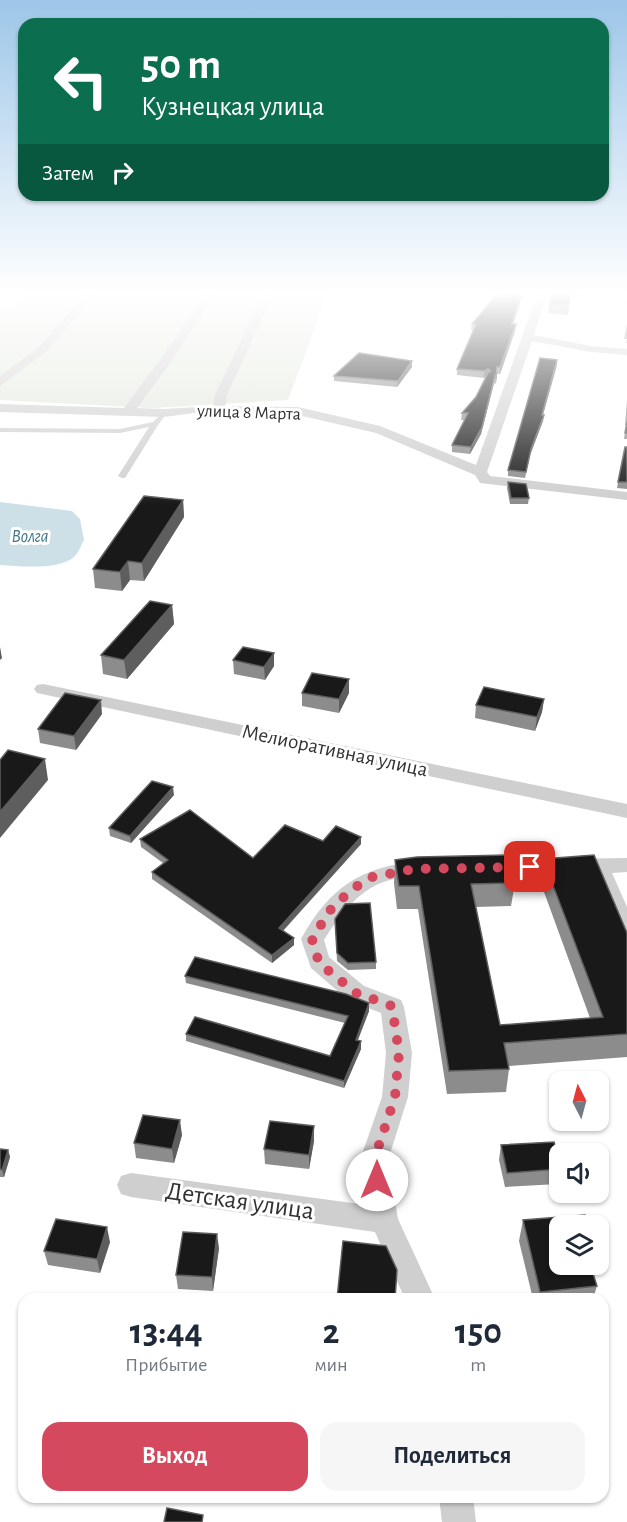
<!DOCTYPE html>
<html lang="ru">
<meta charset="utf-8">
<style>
:root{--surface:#fff;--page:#f6f6f7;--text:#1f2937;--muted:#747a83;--accent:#d4495e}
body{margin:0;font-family:"Alegreya Sans",sans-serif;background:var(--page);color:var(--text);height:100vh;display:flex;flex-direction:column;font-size:22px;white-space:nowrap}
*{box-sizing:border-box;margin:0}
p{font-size:20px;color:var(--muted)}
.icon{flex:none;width:33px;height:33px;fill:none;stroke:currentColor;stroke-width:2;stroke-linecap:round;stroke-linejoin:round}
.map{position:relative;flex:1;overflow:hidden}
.side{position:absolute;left:18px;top:1293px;width:591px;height:210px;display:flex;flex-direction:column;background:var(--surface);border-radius:18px;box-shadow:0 2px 4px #0004}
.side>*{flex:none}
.guide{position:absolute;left:18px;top:18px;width:591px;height:183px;border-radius:18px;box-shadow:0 2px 4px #0004;background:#0b6e4f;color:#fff;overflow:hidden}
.needle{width:39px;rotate:354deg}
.fabs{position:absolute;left:549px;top:1071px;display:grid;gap:12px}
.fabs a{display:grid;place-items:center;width:60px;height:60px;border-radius:12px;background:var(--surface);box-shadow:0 2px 4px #0004;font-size:30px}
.pin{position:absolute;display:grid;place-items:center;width:51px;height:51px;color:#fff;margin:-26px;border-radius:12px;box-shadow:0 3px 9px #0006}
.me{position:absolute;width:66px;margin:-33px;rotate:0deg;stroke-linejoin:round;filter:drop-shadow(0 0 4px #0008)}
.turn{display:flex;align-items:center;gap:21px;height:126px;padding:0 24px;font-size:27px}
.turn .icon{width:78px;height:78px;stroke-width:2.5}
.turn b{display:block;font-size:42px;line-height:51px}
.then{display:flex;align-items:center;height:57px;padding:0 24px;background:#0003;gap:12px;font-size:22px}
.eta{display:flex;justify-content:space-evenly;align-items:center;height:102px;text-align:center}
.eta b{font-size:36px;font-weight:600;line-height:42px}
.primary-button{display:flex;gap:12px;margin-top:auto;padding:12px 24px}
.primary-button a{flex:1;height:69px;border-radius:18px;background:var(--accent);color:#fff;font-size:24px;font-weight:600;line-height:69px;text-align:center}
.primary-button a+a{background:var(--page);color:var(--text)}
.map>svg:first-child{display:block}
.green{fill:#e2e8dc}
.water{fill:#cde0e8}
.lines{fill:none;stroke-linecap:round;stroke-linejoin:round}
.service{fill:#cfcfcf;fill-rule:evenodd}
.minor{fill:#cfcfcf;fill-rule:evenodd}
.wall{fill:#8c8c8c}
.shaded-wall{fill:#5e5e5e}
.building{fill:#191919;stroke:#5e5e5e;stroke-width:1.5}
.route{stroke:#d4495e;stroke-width:10;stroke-dasharray:0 18}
.labels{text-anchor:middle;stroke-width:6;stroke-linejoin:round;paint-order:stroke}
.far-street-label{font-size:18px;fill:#323232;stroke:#fff}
.far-water-label{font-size:18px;font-style:italic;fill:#47778c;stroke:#fff}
.street-label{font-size:21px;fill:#323232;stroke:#fff}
.near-street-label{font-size:26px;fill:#323232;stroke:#fff}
</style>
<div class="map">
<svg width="627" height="1522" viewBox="0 0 627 1522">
<rect width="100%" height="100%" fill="#fff"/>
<polygon class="green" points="31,292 328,292 288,400 152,408 0,400 0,311"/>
<path class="water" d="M0,502L72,511L80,519L84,540C81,545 79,552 75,556C60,571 19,566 0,565Z"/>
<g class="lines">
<polygon class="service" points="164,411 167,413 158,425 125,478 122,478 118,476 149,427 120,433 0,432 0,428 120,429 153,422"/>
<g class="minor">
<polygon points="84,292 94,292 92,299 47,351 0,386 0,376 39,347 82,298"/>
<polygon points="206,292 216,292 171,362 137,408 164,409 213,406 215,395 264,292 274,292 227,395 225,406 298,407 380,426 476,465 538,292 548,292 534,335 591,346 627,349 627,355 591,352 532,341 487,472 490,476 627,492 627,500 480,483 475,475 376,433 298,415 194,413 164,417 0,412 0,404 124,408 160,360"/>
<polygon points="43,684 627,804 627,818 37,693 34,689 37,685"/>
<polygon points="627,858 627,872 612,873 627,907 627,941 619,939 616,933 590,873 486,876 478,873 475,868 478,863 486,860"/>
<path d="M420,861L428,864L431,869L428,874C415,878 402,877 390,880C359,888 340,915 324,940L329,957L364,986L401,1000L404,1007L412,1053L408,1097L388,1160L398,1219L435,1299H405L375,1232L131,1197L121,1194L117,1185L121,1176L131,1173L367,1205L360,1160L382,1097L386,1053L381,1013L348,1000L311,968L301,939C329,888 361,866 420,861Z"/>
<polygon points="439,1497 473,1497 476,1522 442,1522"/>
</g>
</g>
<g class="wall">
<polygon points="502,292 524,292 513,324 516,324 515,331 500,374 497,374 496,384 494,383 481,434 470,454 452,452 452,445 465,420 461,420 462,413 476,397 486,376 484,378 457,375 457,369 474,330 471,330 472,324 501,296"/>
<polygon points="552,292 581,292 580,296 571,295 568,315 548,313"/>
<polygon points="627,323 627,343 626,343 627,339 624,339"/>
<polygon points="412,361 412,367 397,387 334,381 334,376"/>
<polygon points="557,365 543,415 544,415 543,421 530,455 525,478 508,476 508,470"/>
<polygon points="627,400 627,439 624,439 626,425 625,425"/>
<polygon points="625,447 627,447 627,489 617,488"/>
<polygon points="508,482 529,498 528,504 510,504 507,488"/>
<polygon points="183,500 184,517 144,581 130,580 122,591 95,588 93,569"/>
<polygon points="172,605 174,624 127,679 103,674 101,655"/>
<polygon points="274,653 274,666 265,680 234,674 233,660"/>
<polygon points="302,693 349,693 339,713 302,706"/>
<polygon points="544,699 542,712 535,731 475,718 476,705"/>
<polygon points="102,714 76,750 40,743 38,729"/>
<polygon points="174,795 131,843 110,836 109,828"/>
<polygon points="140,839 253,858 323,841 361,844 283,931 294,945 272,963 152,879 152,872 163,863 141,847"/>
<polygon points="543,859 627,933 627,1057 509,1066 509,1069 506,1092 447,1094 418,909 397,909 394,883 395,860 515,883 511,906 476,907 500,1025 590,1018 540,881"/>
<polygon points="335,919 376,962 376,969 348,970 337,961"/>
<polygon points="185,976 369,1011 358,1040 361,1049 344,1088 186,1041 186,1034 330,1056 345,1023 186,983"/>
<polygon points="182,1135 174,1163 136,1158 134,1143"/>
<polygon points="314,1141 309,1169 265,1164 264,1149"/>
<polygon points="501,1145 560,1162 560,1177 558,1184 505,1187 499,1160"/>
<polygon points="0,1149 8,1150 10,1157 4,1177 0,1177"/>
<polygon points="523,1220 560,1226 597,1286 593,1299 533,1299 519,1241"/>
<polygon points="110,1242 100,1273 48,1265 44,1251"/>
<polygon points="219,1248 213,1291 178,1289 176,1275"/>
<polygon points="603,1407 607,1421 603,1432"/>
<polygon points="558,1497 596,1497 559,1502"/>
</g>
<g class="shaded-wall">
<polygon points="522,292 524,292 511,330 512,324"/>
<polygon points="516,324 515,331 500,374 500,367"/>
<polygon points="557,360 557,365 541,421 542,415"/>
<polygon points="412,361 412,367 397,387 398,381"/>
<polygon points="488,369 488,375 484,378 484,371"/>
<polygon points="495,376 494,383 481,434 470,454 471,447"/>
<polygon points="544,415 543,421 530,455 525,478 531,449"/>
<polygon points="183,500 184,517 144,581 142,563"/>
<polygon points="128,561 130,580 122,591 120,572"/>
<polygon points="172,605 174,624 127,679 124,660"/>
<polygon points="0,647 2,658 0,660"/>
<polygon points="274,653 274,666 265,680 264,667"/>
<polygon points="349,679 349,693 339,713 339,699"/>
<polygon points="544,699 542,712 535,731 537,717"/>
<polygon points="101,700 102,714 76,750 74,736"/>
<polygon points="45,759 48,780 0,838 0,812"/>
<polygon points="173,787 174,795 131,843 130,836"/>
<polygon points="361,837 361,844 279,935 279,928"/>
<polygon points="294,938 294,945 272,963 272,955"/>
<polygon points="369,1003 369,1011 355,1047 356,1040"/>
<polygon points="361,1041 361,1049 344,1088 344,1081"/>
<polygon points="180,1120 182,1135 174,1163 172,1149"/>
<polygon points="314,1126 314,1141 309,1169 309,1155"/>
<polygon points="8,1150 10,1157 4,1177 2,1170"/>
<polygon points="107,1227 110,1242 100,1273 97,1259"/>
<polygon points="217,1234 219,1248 213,1291 212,1277"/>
</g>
<g class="building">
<polygon points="502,292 522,292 512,324 516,324 500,367 497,367 496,378 495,376 482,427 471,447 452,445 468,413 462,413 476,397 489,371 491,372 488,369 484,371 457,369 476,324 472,324 496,295 501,296"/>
<polygon points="552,292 571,292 569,305 550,304"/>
<polygon points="359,353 412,361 398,381 334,376"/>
<polygon points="540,358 557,360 542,415 544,415 531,449 526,472 508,470"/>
<polygon points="627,422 627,433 625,433"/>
<polygon points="625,447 627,447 627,482 618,482"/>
<polygon points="508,482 526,484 529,498 511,498"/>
<polygon points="144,496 183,500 142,563 128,561 120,572 93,569"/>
<polygon points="150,601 172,605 124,660 101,655"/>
<polygon points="243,647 274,653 264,667 233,660"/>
<polygon points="312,673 349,679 339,699 302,693"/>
<polygon points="484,687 544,699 537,717 476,705"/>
<polygon points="65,693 101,700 74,736 38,729"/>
<polygon points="8,750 45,759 0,812 0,760"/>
<polygon points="152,781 173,787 130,836 109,828"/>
<polygon points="190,810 253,858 285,825 323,841 336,826 361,837 279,928 294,938 272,955 152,872 168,860 140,839"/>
<polygon points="508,855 515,883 471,884 500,1025 603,1017 543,859 594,855 627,933 627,1034 504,1043 509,1069 449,1071 419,886 399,886 395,860 417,857"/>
<polygon points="370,903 376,962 348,963 337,953 335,919 345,904"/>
<polygon points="195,957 346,994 369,1003 356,1040 361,1041 344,1081 186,1034 195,1017 330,1056 348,1016 185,976"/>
<polygon points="143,1115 180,1120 172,1149 134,1143"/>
<polygon points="270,1121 314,1126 309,1155 264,1149"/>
<polygon points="554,1142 560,1162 560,1169 507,1173 501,1145"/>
<polygon points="0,1149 8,1150 2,1170 0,1169"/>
<polygon points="585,1215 588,1226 560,1226 560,1264 590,1264 597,1286 540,1292 523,1220"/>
<polygon points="56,1219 107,1227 97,1259 44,1251"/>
<polygon points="183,1232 217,1234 212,1277 176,1275"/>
<polygon points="343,1241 386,1246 397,1270 395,1299 337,1299"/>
<polygon points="603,1407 607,1421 603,1421"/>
<polygon points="167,1508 203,1515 202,1522 164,1522"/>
</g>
<linearGradient id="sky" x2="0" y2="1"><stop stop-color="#9dc6e8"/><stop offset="0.58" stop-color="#fff"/><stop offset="1" stop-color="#fff" stop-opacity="0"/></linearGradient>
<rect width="627" height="505" fill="url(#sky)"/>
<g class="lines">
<polyline class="route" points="377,1180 374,1160 395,1097 399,1053 392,1006 356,993 319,963 312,939 333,906 367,878 415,869 530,867"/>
</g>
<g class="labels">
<g class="far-street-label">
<text transform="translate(249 412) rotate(2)" y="6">улица 8 Марта</text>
</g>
<g class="far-water-label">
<text x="30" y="542">Волга</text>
</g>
<g class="street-label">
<text transform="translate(335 750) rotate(12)" y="7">Мелиоративная улица</text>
</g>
<g class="near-street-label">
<text transform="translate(240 1200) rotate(8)" y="9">Детская улица</text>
</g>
</g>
</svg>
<div class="fabs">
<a><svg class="needle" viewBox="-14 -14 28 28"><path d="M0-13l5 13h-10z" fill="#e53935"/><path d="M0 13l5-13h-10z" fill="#747a83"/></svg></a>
<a><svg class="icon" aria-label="sound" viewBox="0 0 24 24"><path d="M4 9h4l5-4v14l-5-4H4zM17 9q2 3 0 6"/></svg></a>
<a><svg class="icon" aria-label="layers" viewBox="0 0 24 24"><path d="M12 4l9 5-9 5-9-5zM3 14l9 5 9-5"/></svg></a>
</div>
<div class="pin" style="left:530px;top:867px;background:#d93025"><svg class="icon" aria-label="arrive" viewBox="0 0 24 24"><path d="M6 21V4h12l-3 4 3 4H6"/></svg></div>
<svg class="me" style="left:377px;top:1180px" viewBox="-20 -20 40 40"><circle r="19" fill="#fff"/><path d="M0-13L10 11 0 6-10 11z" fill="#d4495e"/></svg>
<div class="guide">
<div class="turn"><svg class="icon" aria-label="left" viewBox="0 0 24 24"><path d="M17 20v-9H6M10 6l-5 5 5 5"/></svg><div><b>50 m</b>Кузнецкая улица</div></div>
<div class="then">Затем<svg class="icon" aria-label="right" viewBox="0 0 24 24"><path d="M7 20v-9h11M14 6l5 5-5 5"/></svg></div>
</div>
<section class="side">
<div class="eta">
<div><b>13:44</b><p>Прибытие</p></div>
<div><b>2</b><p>мин</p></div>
<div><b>150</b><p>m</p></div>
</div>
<div class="primary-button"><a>Выход</a><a>Поделиться</a></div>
</section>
</div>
